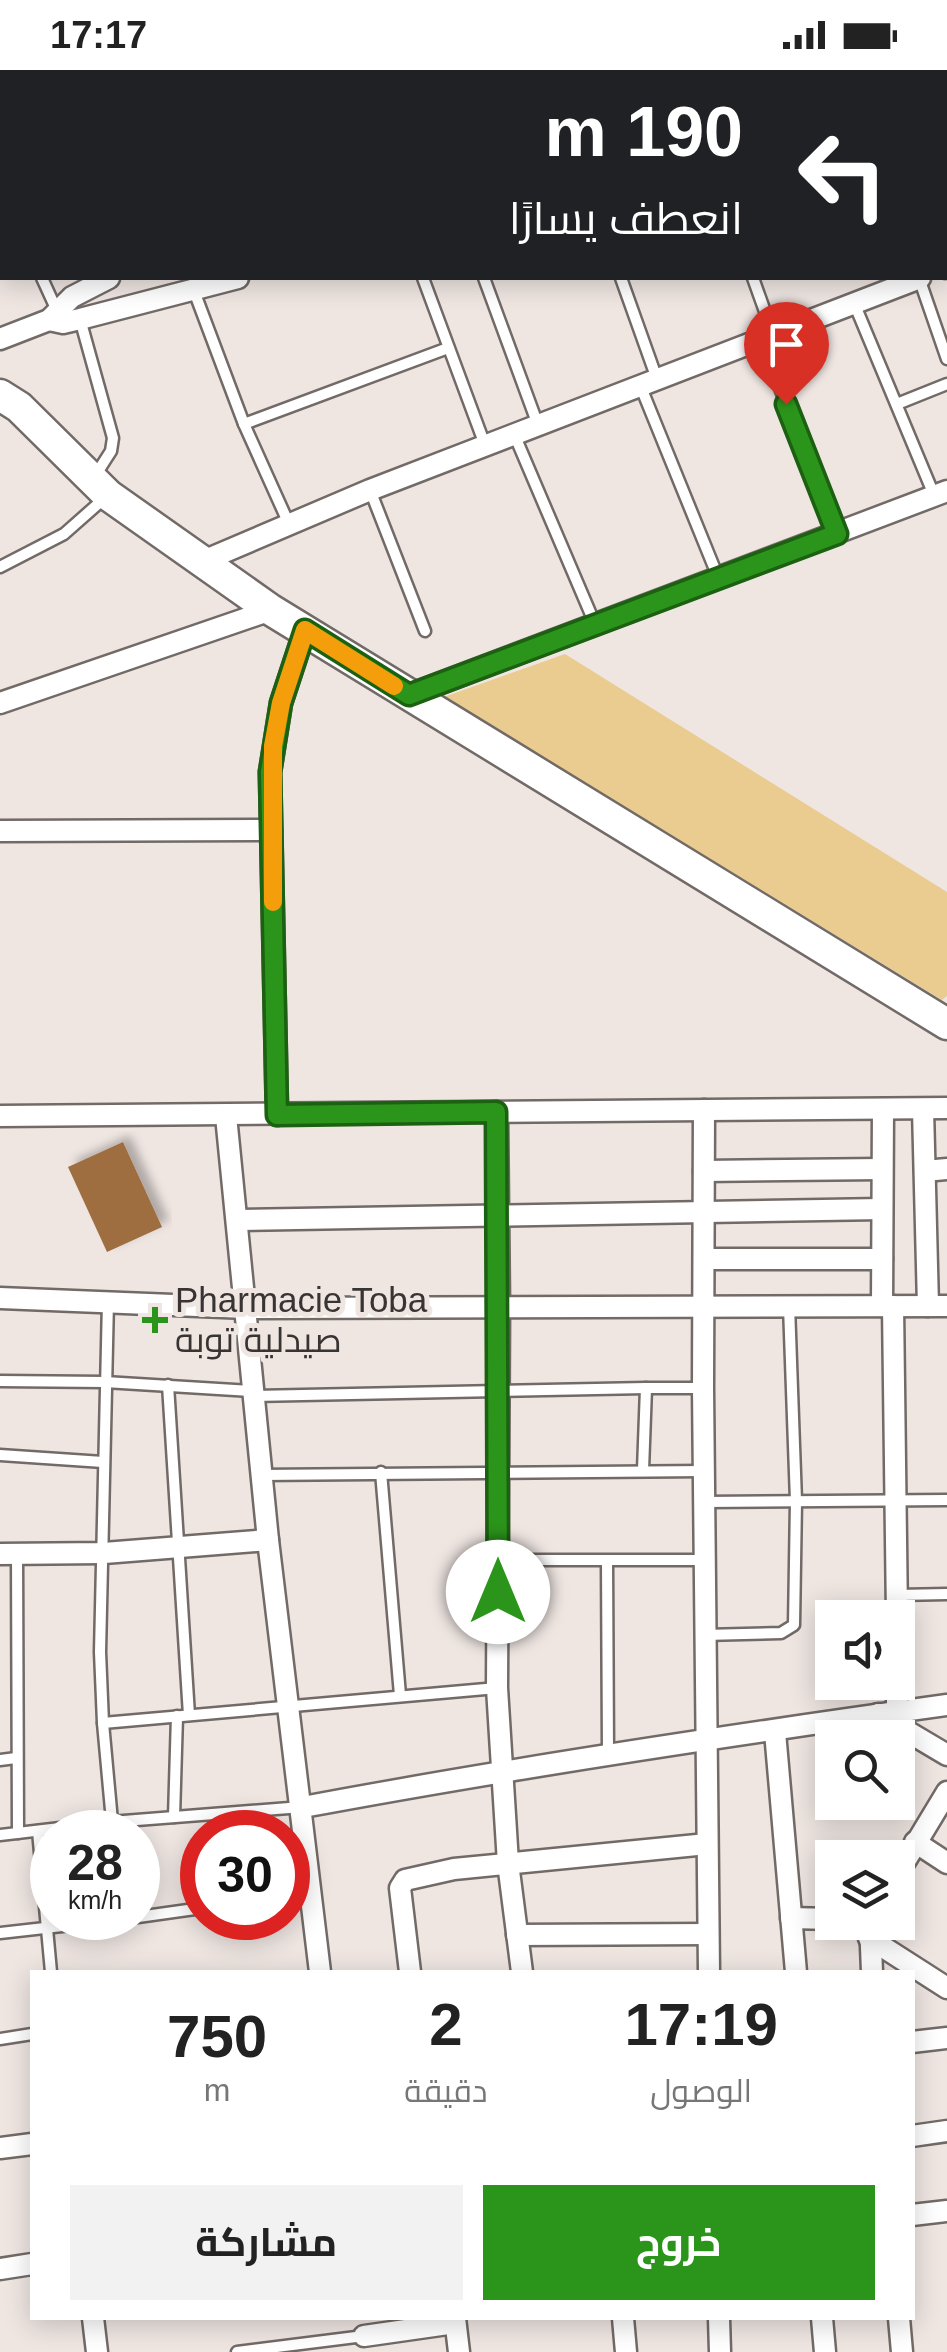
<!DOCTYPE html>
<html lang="ar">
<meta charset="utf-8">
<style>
:root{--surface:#fff;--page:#f2f2f2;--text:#222;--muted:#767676;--accent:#2b941a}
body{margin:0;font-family:Helvetica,Cairo,sans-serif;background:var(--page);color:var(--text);direction:rtl;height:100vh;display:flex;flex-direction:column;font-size:38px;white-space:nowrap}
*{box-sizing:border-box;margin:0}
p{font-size:32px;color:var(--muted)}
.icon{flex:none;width:55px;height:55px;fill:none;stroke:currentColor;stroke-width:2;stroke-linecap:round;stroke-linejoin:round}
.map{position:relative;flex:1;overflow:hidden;direction:ltr}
.drawer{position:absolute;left:30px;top:1900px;width:885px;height:350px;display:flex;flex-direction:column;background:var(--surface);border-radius:0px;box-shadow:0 5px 25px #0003;direction:rtl}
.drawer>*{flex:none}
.top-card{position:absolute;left:0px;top:0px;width:948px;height:210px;box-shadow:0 5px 25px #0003;direction:rtl;background:#202124;color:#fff;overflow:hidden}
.buttons{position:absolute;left:815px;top:1530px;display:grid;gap:20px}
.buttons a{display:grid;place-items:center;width:100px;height:100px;border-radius:0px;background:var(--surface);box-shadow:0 5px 25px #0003;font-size:50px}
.speed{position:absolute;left:30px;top:1740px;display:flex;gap:20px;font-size:50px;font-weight:700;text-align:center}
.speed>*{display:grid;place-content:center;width:130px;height:130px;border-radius:50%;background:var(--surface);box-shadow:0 5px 25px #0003;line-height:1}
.speed small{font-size:25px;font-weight:400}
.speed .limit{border:15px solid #d22;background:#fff;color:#111}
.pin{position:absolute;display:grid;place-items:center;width:85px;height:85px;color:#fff;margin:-102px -42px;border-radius:50% 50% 50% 0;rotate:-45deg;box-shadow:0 0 10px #0007}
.pin .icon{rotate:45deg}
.me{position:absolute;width:110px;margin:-55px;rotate:0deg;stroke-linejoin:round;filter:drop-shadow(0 0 8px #0008)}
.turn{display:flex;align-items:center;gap:35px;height:210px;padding:0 40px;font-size:45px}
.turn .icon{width:130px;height:130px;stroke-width:2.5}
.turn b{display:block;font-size:70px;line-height:85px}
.eta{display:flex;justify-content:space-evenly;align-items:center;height:170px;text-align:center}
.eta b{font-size:60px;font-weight:700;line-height:70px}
.action{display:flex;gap:20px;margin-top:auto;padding:20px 40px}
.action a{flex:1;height:115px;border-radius:0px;background:var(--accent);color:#fff;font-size:40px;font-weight:700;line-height:115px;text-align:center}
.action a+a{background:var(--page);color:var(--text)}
.status{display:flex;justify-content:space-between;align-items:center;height:70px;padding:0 50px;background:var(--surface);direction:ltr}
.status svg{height:28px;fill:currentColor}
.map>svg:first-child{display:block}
.green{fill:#eacb90}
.building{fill:#9e6e40;filter:url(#shadow)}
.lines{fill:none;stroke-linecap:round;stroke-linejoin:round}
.service-casing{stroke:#726a67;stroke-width:15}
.minor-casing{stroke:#726a67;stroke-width:25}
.primary-casing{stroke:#726a67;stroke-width:35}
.service{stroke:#fff;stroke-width:10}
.minor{stroke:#fff;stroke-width:20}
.primary{stroke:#fff;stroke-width:30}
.route-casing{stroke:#1c6011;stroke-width:25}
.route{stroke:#2b941a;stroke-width:18}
.slow{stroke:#f59e0b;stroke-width:18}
.poi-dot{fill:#2b941a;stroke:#efe6e2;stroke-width:4}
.labels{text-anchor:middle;stroke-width:10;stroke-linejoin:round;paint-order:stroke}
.poi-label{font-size:35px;fill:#383433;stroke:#efe6e2;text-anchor:start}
</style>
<div class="status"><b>17:17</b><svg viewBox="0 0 49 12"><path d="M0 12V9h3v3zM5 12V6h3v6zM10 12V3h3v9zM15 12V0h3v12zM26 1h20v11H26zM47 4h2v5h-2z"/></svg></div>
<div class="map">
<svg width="947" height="2282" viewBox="0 0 947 2282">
<defs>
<filter id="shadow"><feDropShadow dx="7" dy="-7" stdDeviation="5" flood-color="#0004"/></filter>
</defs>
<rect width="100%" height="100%" fill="#efe6e2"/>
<polygon class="green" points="565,584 947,822 947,926 942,930 444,627"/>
<polygon class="building" points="123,1072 162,1157 107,1182 68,1097"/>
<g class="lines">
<g class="service-casing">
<g id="service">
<polyline points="260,0 261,2"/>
<polyline points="447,0 448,2"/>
<polyline points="924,0 925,2"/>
<polyline points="63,2 65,0"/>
<polyline points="198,2 201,0"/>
<polyline points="0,39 2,38"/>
<polyline points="945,59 947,64"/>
<polyline points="0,110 2,116"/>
<polyline points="42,208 58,243"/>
<polyline points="423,208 485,375"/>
<polyline points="484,208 538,355"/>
<polyline points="621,208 657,309"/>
<polyline points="753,208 773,264"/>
<polyline points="919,208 947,289"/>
<polyline points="194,221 244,354 289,454"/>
<polyline points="854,233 934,425"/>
<polyline points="80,249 113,368 111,381 95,406"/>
<polyline points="761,269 836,463"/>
<polyline points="640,315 718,507"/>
<polyline points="897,334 947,314"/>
<polyline points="244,354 448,278"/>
<polyline points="514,364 595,554"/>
<polyline points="370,420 425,561"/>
<polyline points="0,497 64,464 107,426"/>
<polyline points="108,1231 100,1582 103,1653 113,1762"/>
<polyline points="0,1311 105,1312 251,1321"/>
<polyline points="168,1315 189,1645"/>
<polyline points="253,1326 646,1318"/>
<polyline points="0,1385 103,1392"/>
<polyline points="643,1400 646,1318 703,1318"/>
<polyline points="381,1402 400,1625"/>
<polyline points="261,1405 704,1401"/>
<polyline points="705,1432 947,1430"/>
<polyline points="17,1484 18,1763"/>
<polyline points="498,1490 704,1490"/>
<polyline points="607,1492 608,1682"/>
<polyline points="898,1525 947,1524"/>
<polyline points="704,1565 781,1563 794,1555 796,1431 789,1236"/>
<polyline points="103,1653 497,1618"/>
<polyline points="0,1690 16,1688"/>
<polyline points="174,1747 177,1646"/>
<polyline points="38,1761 51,1902"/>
<polyline points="0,1765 111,1752 302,1737"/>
<polyline points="288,1827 311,1824"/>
<polyline points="138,1847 202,1838"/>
<polyline points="0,1863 133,1848"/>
<polyline points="0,1969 32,1964"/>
<polyline points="237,2282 364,2266"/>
</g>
</g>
<g class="minor-casing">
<g id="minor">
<polyline points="616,0 617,2"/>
<polyline points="529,2 535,0"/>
<polyline points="819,2 826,0"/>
<polyline points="945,198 947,197"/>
<polyline points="49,250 63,253 80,249 238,208"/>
<polyline points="0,269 49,250 72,227 109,208"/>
<polyline points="201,492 370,420 920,208"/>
<polyline points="409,625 947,421"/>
<polyline points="0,633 271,540"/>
<polyline points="0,761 271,760"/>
<polyline points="923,1039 928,1236"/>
<polyline points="704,1040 703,1318 709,1902"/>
<polyline points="497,1042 499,1237 497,1618 508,1793 522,1902"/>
<polyline points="277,1045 270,702 281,633 305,560"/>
<polyline points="0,1046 947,1038"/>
<polyline points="226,1046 268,1470 320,1902"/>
<polyline points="704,1101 882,1099"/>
<polyline points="925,1101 947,1099"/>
<polyline points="237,1150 882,1139"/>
<polyline points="704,1189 882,1189"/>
<polyline points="0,1228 247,1238 947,1236"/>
<polyline points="882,1236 883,1039"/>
<polyline points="893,1236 897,1548"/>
<polyline points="0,1484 104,1483 268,1470"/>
<polyline points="897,1612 897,1642"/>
<polyline points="878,1644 947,1685"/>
<polyline points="775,1662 796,1902"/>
<path d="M303,1737C517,1697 731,1665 947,1635"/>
<polyline points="915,1772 947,1793"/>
<polyline points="898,1803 947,1722"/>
<polyline points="791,1848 832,1849"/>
<polyline points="870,1852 872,1902"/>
<polyline points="517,1865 708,1864"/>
<polyline points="869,1868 947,1918"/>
<polyline points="410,1902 400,1818 405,1810 454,1799 707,1774"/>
<polyline points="912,1972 947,1968"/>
<polyline points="912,2066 947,2061"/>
<polyline points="0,2078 32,2074"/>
<polyline points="912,2145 947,2141"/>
<polyline points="0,2199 32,2194"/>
<polyline points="93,2248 97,2282"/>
<polyline points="455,2248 459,2282"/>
<polyline points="623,2248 626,2282"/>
<polyline points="719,2248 720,2282"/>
<polyline points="822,2248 825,2282"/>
<polyline points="899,2248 902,2282"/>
<polyline points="364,2266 455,2253"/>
</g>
</g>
<g class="primary-casing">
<polyline id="primary" points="0,325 19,337 108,425 271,540 947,954"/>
</g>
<use href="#service" class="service"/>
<use href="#minor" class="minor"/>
<use href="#primary" class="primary"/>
</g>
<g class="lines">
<g class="route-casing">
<polyline id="route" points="498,1522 496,1042 277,1045 270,702 281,633 305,560 409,625 837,464 786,334"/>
</g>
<use href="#route" class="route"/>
<polyline class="slow" points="273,832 273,676 281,633 305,560 394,616"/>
</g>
<path class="poi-dot" d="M150 1235h10v10h10v10h-10v10h-10v-10h-10v-10h10z"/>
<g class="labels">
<g class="poi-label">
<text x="175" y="1242">Pharmacie Toba<tspan x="175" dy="40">صيدلية توبة</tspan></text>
</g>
</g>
</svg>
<div class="buttons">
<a><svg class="icon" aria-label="sound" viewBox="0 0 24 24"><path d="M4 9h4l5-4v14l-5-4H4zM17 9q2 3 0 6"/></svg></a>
<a><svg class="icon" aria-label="search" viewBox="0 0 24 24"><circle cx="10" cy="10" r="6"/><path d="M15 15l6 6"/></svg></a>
<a><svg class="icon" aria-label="layers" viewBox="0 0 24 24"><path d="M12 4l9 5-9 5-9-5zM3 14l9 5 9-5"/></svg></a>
</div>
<div class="speed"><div>28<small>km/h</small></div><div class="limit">30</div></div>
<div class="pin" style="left:786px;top:334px;background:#d93025"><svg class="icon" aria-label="arrive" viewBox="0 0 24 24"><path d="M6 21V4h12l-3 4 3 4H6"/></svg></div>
<svg class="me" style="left:498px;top:1522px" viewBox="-20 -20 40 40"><circle r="19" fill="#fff"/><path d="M0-13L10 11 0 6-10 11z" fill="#2b941a"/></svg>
<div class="top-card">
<div class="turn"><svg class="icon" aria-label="left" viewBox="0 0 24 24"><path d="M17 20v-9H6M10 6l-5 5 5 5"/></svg><div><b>190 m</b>انعطف يسارًا</div></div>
</div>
<section class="drawer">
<div class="eta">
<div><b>17:19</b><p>الوصول</p></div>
<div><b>2</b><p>دقيقة</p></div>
<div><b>750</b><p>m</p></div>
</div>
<div class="action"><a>خروج</a><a>مشاركة</a></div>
</section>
</div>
